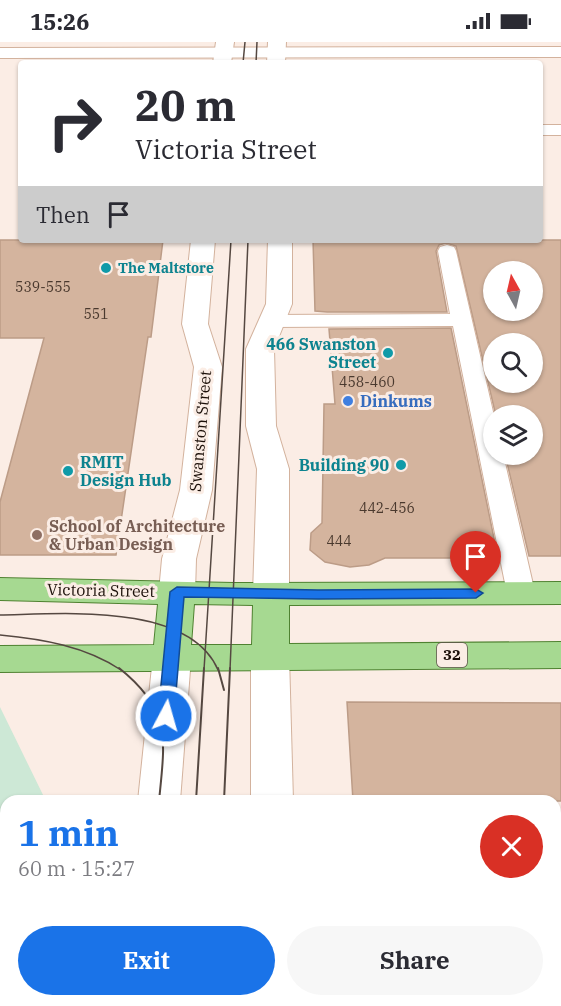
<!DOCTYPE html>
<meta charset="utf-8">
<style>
:root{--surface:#fff;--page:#f7f7f7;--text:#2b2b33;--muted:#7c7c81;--accent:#1a73e8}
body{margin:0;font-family:"IBM Plex Serif",serif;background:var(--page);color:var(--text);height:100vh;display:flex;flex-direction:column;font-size:22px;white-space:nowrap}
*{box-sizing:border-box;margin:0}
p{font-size:20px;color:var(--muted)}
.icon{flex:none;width:33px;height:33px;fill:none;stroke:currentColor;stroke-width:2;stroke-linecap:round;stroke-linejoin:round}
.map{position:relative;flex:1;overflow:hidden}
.panel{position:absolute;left:0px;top:753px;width:561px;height:212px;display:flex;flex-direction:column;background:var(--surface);border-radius:18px 18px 0 0;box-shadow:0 2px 4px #0004}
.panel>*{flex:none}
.top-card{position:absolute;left:18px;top:18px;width:525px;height:183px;border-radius:6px;box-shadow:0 2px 4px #0004;background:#fff;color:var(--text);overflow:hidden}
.needle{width:39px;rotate:352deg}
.fabs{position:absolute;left:483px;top:219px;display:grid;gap:12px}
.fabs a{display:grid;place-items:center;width:60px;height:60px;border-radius:50%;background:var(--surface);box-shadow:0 2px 4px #0004;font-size:30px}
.pin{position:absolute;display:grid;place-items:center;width:51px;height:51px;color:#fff;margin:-62px -26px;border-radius:50% 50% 50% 0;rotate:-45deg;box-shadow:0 0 6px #0007}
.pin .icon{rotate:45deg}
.me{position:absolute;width:66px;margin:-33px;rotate:6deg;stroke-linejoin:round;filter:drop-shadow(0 0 4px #0008)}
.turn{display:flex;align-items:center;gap:21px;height:126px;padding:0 18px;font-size:27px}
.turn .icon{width:78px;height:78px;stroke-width:2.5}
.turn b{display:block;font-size:42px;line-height:51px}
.then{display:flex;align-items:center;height:57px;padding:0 18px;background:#0003;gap:12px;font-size:22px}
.round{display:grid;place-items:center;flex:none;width:63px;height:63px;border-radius:32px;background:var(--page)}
.summary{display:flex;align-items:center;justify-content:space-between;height:102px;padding:0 18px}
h1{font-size:36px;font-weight:700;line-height:45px;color:var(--accent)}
.action{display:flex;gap:12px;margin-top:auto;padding:12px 18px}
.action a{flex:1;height:69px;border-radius:36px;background:var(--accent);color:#fff;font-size:24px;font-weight:700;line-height:69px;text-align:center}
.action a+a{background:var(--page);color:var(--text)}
.status{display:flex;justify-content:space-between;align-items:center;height:42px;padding:0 30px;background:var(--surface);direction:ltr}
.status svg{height:16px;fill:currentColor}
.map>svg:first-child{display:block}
.green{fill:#cde8d6}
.building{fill:#d4b49e;stroke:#bc9c87;stroke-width:1.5;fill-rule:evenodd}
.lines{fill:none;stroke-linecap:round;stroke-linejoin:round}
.service-casing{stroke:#d3b29d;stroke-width:2}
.minor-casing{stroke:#d3b29d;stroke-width:2}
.tertiary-casing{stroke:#d3b29d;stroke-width:2}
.secondary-casing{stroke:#d3b29d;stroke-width:2}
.primary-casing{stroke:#4f8231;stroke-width:2}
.service{fill:#fff;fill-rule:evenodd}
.minor{fill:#fff;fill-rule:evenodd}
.tertiary{fill:#fff;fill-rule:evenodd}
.secondary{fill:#fff;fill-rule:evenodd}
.primary{fill:#a6d991;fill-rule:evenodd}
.tram-far1{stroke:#554841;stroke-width:1.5}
.tram{stroke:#554841;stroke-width:2}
.route{fill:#1a73e8;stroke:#114b97;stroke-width:1.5}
.culture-dot{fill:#0f9aa8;stroke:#fbede5;stroke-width:2}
.shop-dot{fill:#3f7fe0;stroke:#fbede5;stroke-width:2}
.education-dot{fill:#8d6e63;stroke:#fbede5;stroke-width:2}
.labels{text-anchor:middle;stroke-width:6;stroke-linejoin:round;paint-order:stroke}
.far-culture-label{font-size:14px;font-weight:bold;fill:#0d838f;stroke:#fbede5;text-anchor:start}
.number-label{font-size:14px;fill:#4a392e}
.shield{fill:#fbede5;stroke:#5f524b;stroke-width:1.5}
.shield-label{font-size:15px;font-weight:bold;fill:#1c1009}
.culture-label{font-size:16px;font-weight:bold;fill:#0d838f;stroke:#fbede5;text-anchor:end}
.shop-label{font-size:16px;font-weight:bold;fill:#366cbe;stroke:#fbede5;text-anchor:start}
.street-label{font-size:16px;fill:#1c1009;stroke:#fbede5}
.education-label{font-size:16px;font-weight:bold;fill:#785e54;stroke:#fbede5;text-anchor:start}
</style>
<div class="status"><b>15:26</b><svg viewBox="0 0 49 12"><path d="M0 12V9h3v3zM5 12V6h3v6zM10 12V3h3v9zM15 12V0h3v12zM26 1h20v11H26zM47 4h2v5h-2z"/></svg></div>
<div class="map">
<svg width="561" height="964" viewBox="0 0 561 964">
<rect width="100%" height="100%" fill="#fbede5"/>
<polygon class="green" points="0,665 46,759 6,759 6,799 0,787"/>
<g class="building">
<polygon points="0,198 163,198 151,295 148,295 116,513 0,513 0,460 44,296 0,296"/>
<path d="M313,198H561V514H529L505,412H532V374H496L456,204L446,201L439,203L436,209L447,270H327L315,269ZM494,230H532V268H494ZM494,302H532V340H494Z"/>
<polygon points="451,286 498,516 385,516 369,523 350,525 325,520 310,508 311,491 322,481 324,362 335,362 329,287"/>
<polygon points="347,660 561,661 561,759 353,759"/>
</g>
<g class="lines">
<g class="service-casing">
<g id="service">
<rect x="540" y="83" width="21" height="10"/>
<polygon points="447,203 454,205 456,209 494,374 494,412 503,412 535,551 531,557 521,560 511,557 507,551 453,284 272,285 265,283 262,279 265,275 272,273 450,272 438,209 440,205"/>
</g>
</g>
<g class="minor-casing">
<g id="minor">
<polygon points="270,601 283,605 289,614 293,759 251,759 251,614 257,605"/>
<polygon points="172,602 185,606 191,615 180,759 138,759 153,615 159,606"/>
<rect x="118" y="958" width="48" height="6"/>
<rect x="252" y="958" width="48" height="6"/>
</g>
</g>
<g class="tertiary-casing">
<g id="tertiary">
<polygon points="216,0 234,0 231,21 213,21"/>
<polygon points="268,0 286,0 285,21 267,21"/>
<polygon points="191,198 215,198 208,282 222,325 212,448 196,517 195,550 189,558 177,561 165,558 159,550 162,517 180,448 194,325 182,282"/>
<polygon points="268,198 292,198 292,262 274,307 276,384 289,427 289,552 283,560 271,563 259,560 253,552 257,427 246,384 246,307 266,262"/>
</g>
</g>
<g class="secondary-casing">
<polygon id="secondary" points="561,5 561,15 0,16 0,6"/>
</g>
<g class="primary-casing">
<path id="primary" d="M0,536L234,541L561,540V562L289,563V602L561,600V626L0,630V604L154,603L158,562L0,558ZM194,562L253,563L252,603H191Z"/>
</g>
<use href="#service" class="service"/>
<use href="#minor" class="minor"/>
<use href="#tertiary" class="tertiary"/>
<use href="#secondary" class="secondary"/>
<use href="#primary" class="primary"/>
<g class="tram-far1">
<polyline points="243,21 245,0"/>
<polyline points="256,21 257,0"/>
<path d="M0,573C61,572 189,560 218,628"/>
<path d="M0,593C42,597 85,604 121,628"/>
<polyline points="204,628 231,198"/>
<polyline points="230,628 248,198"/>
</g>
<g class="tram">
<path d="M119,626C172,668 165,698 159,759"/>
<polyline points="218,626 224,648"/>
<polyline points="196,759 204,626"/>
<polyline points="224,759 230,626"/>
<polyline points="150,958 150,964"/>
<polyline points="184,958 184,964"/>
<polyline points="217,958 217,964"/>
</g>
</g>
<polygon class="route" points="177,545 318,548 476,547 483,551 476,556 318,557 184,555 174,674 172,678 161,678 158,674 170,550"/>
<g class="culture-dot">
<circle cx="106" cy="226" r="6"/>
<circle cx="388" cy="311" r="6"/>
<circle cx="401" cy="423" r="6"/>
<circle cx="68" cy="429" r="6"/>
</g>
<circle class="shop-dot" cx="348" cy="359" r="6"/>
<circle class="education-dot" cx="37" cy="493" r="6"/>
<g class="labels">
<g class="far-culture-label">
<text x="118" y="231">The Maltstore</text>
</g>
<g class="number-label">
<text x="43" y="250">539-555</text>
<text x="96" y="277">551</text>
<text x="367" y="345">458-460</text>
<text x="387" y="471">442-456</text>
<text x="339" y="504">444</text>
</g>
<rect class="shield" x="437" y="601" width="30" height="24" rx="4.5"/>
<g class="shield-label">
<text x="452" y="618">32</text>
</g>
<g class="culture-label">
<text x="376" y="308">466 Swanston<tspan x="376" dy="18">Street</tspan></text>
<text x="80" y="426" text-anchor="start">RMIT<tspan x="80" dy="18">Design Hub</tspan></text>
<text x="389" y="429">Building 90</text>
</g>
<g class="shop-label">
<text x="360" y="365">Dinkums</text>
</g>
<g class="street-label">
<text transform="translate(200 389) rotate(-85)" y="6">Swanston Street</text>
<text transform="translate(101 548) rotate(1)" y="6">Victoria Street</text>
</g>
<g class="education-label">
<text x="49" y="490">School of Architecture<tspan x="49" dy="18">&amp; Urban Design</tspan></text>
</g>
</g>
</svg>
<div class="fabs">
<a><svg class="needle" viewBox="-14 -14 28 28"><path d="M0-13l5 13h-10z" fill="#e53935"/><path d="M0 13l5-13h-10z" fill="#7c7c81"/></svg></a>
<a><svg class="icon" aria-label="search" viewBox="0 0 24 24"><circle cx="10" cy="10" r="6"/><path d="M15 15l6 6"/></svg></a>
<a><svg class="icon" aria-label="layers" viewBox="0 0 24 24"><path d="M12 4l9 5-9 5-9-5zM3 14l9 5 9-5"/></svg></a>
</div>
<div class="pin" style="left:476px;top:551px;background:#d93025"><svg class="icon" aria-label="arrive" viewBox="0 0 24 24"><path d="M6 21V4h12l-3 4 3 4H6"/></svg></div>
<svg class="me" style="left:166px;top:674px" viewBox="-20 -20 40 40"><circle r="17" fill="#1a73e8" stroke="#fff" stroke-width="3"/><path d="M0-11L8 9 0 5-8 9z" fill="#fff"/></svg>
<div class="top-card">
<div class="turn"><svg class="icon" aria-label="right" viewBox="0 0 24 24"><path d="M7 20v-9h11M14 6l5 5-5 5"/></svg><div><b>20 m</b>Victoria Street</div></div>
<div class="then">Then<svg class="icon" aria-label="arrive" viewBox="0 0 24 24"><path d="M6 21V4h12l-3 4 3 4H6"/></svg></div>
</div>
<section class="panel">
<div class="summary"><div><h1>1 min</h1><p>60 m · 15:27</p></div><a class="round" style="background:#d93025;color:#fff"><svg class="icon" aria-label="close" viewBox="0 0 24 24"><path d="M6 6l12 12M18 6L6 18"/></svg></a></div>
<div class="action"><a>Exit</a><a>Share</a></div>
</section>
</div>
